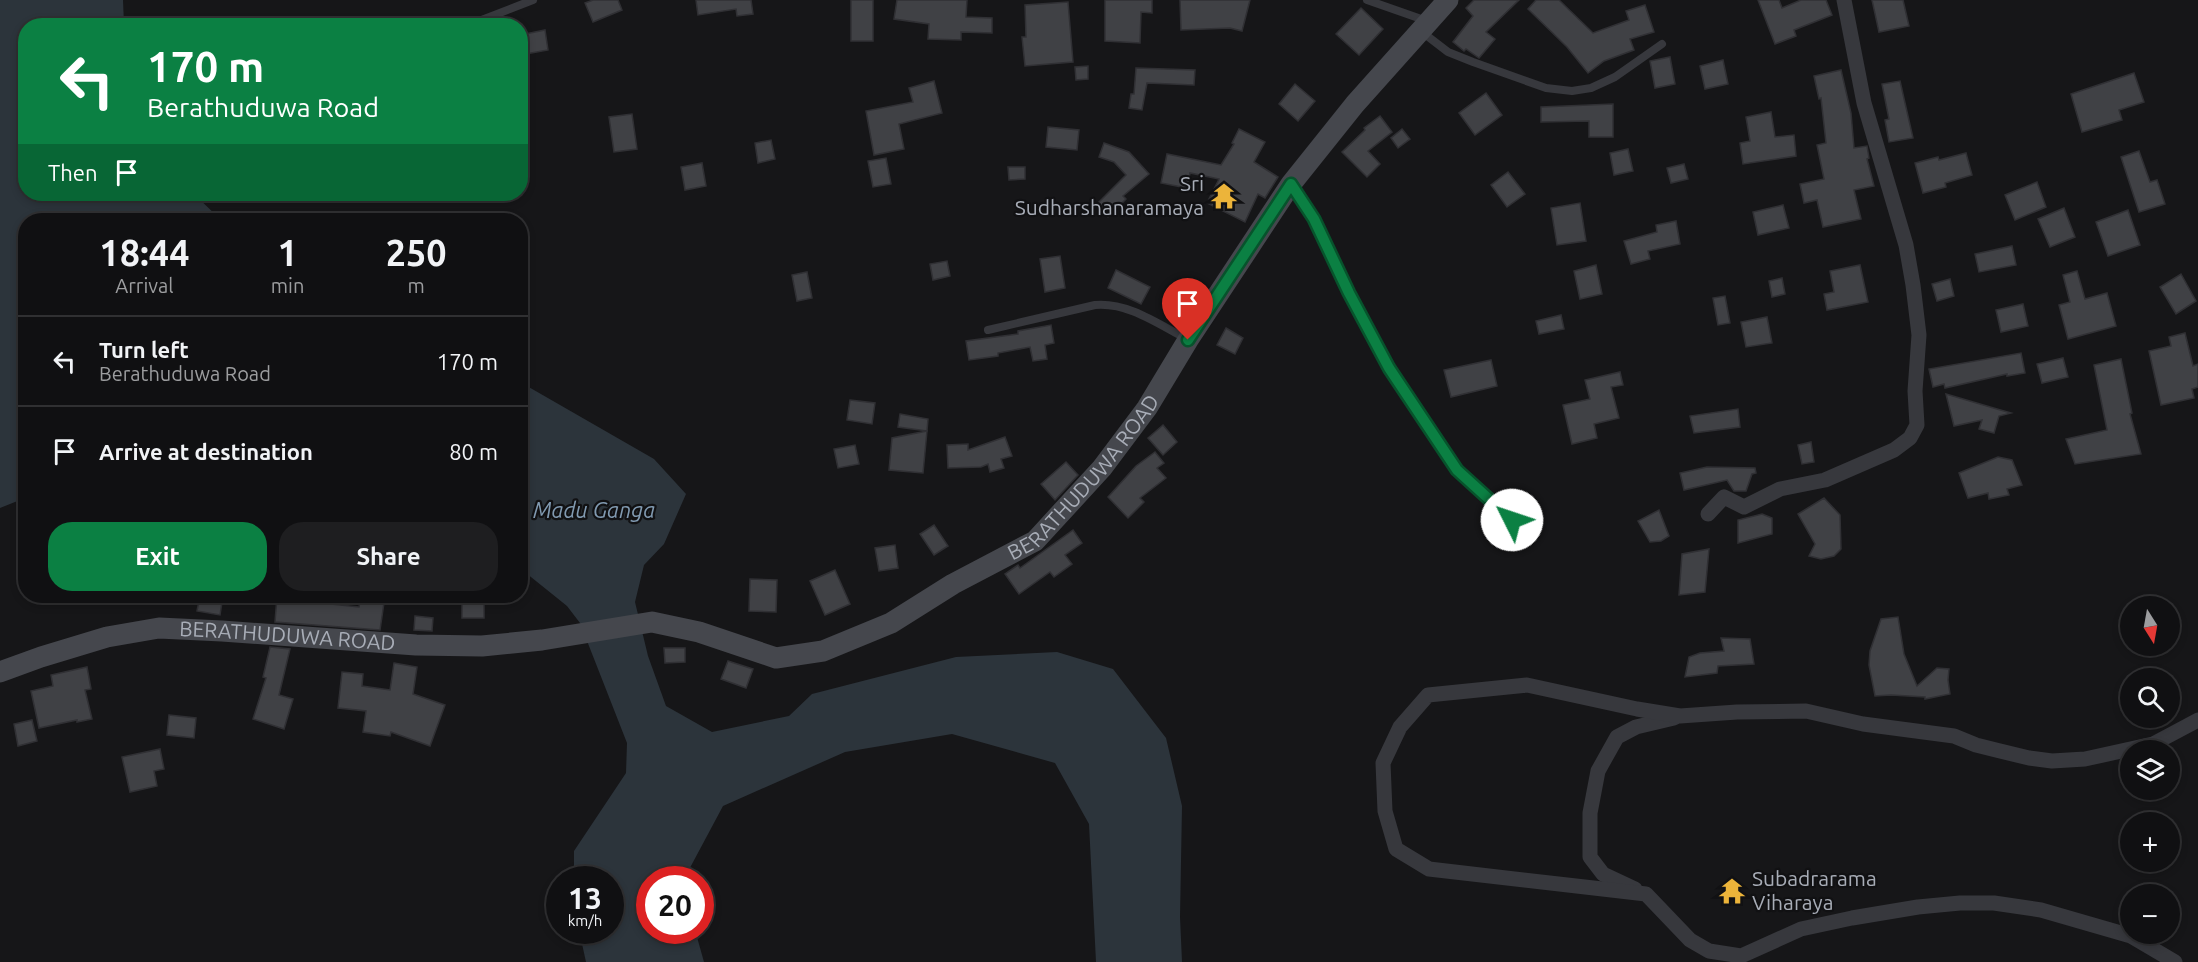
<!DOCTYPE html>
<meta charset="utf-8">
<style>
:root{--surface:#101012;--page:#1e1e20;--text:#f1f3f6;--muted:#9c9d9f;--line:#303032;--accent:#0b8043}
body{margin:0;font-family:Ubuntu,sans-serif;background:var(--page);color:var(--text);height:100vh;display:flex;flex-direction:column;font-size:22px;white-space:nowrap}
*{box-sizing:border-box;margin:0}
p{font-size:20px;color:var(--muted)}
.icon{flex:none;width:33px;height:33px;fill:none;stroke:currentColor;stroke-width:2;stroke-linecap:round;stroke-linejoin:round}
.map{position:relative;flex:1;overflow:hidden}
.sheet{position:absolute;left:18px;top:213px;width:510px;height:390px;display:flex;flex-direction:column;background:var(--surface);border-radius:24px;box-shadow:0 3px 9px #0003,0 0 0 2px var(--line)}
.sheet>*{flex:none}
.top-card{position:absolute;left:18px;top:18px;width:510px;height:183px;border-radius:24px;box-shadow:0 3px 9px #0003,0 0 0 2px var(--line);background:#0b8043;color:#fff;overflow:hidden}
.needle{width:39px;rotate:169deg}
.tools{position:absolute;left:2120px;top:596px;display:grid;gap:12px}
.tools a{display:grid;place-items:center;width:60px;height:60px;border-radius:50%;background:var(--surface);box-shadow:0 3px 9px #0003,0 0 0 2px var(--line);font-size:30px}
.speed{position:absolute;left:546px;top:866px;display:flex;gap:12px;font-size:30px;font-weight:700;text-align:center}
.speed>*{display:grid;place-content:center;width:78px;height:78px;border-radius:50%;background:var(--surface);box-shadow:0 3px 9px #0003,0 0 0 2px var(--line);line-height:1}
.speed small{font-size:15px;font-weight:400}
.speed .limit{border:9px solid #d22;background:#fff;color:#111}
.pin{position:absolute;display:grid;place-items:center;width:51px;height:51px;color:#fff;margin:-62px -26px;border-radius:50% 50% 50% 0;rotate:-45deg;box-shadow:0 0 6px #0007}
.pin .icon{rotate:45deg}
.me{position:absolute;width:66px;margin:-33px;rotate:311deg;stroke-linejoin:round;filter:drop-shadow(0 0 4px #0008)}
.turn{display:flex;align-items:center;gap:21px;height:126px;padding:0 30px;font-size:27px}
.turn .icon{width:78px;height:78px;stroke-width:2.5}
.turn b{display:block;font-size:42px;line-height:51px}
.then{display:flex;align-items:center;height:57px;padding:0 30px;background:#0003;gap:12px;font-size:22px}
.eta{display:flex;justify-content:space-evenly;align-items:center;height:102px;text-align:center}
.eta b{font-size:36px;font-weight:700;line-height:42px}
.action{display:flex;gap:12px;margin-top:auto;padding:12px 30px}
.action a{flex:1;height:69px;border-radius:24px;background:var(--accent);color:#fff;font-size:24px;font-weight:700;line-height:69px;text-align:center}
.action a+a{background:var(--page);color:var(--text)}
ul{padding:0;list-style:none}
li{display:flex;align-items:center;gap:18px;height:90px;padding:0 30px;border-top:2px solid var(--line)}
li div{flex:1}
li b{display:block;font-size:22px}
li em{font-style:normal}
.map>svg:first-child{display:block}
.water{fill:#2c343b}
.building{fill:#404145;stroke:#303034;stroke-width:1.5}
.lines{fill:none;stroke-linecap:round;stroke-linejoin:round}
.lane{stroke:#37383d;stroke-width:8}
.street{stroke:#37383d;stroke-width:15}
.secondary{stroke:#45474d;stroke-width:21}
.route-casing{stroke:#07532c;stroke-width:15}
.route{stroke:#0b8043;stroke-width:10}
.labels{text-anchor:middle;stroke-width:4.5;stroke-linejoin:round;paint-order:stroke}
.poi-label{font-size:21px;fill:#a8adb7;stroke:#111113;text-anchor:end}
.street-label{font-size:21px;fill:#a8adb7;stroke:#111113}
.water-label{font-size:22px;font-style:italic;fill:#819ab1;stroke:#111113}
</style>
<div class="map">
<svg width="2198" height="962" viewBox="0 0 2198 962">
<rect width="100%" height="100%" fill="#161618"/>
<g class="water">
<polygon points="0,0 123,0 124,25 26,26 26,194 194,194 221,220 26,220 25,498 0,508"/>
<polygon points="520,382 654,459 686,494 664,544 644,565 635,602 648,656 666,706 712,732 789,716 812,694 956,657 1057,652 1113,669 1166,738 1182,806 1180,917 1182,962 1096,962 1089,824 1055,763 952,734 845,752 723,806 684,879 650,879 650,930 695,930 704,962 586,962 579,930 610,930 610,879 574,879 574,851 626,773 627,743 580,623 567,606 521,569"/>
</g>
<g class="building">
<polygon points="593,0 618,0 622,10 593,22 585,3"/>
<polygon points="696,0 751,0 753,14 737,16 736,9 698,15"/>
<rect x="851" y="0" width="22" height="41"/>
<polygon points="897,0 967,0 966,17 992,18 992,33 961,32 961,40 928,39 929,24 894,19"/>
<polygon points="1105,0 1152,0 1152,13 1141,12 1140,43 1105,41"/>
<polygon points="1180,0 1250,0 1242,31 1230,28 1181,30"/>
<polygon points="1474,0 1519,0 1486,32 1495,39 1479,58 1466,49 1464,51 1453,42 1473,16 1466,8"/>
<polygon points="1536,0 1559,0 1593,33 1629,20 1626,11 1645,5 1654,32 1630,39 1634,50 1604,61 1588,73 1567,47 1528,9"/>
<polygon points="1758,0 1779,0 1782,8 1801,0 1826,0 1832,15 1794,30 1796,36 1775,44"/>
<polygon points="1872,0 1903,0 1909,26 1879,32"/>
<polygon points="1068,2 1073,62 1025,66 1022,37 1026,37 1025,5"/>
<polygon points="1361,8 1383,29 1359,55 1336,34"/>
<polygon points="545,30 548,50 520,55 520,35"/>
<polygon points="1670,57 1675,84 1655,88 1650,61"/>
<polygon points="1723,60 1728,84 1705,89 1700,66"/>
<polygon points="1088,66 1088,79 1076,80 1075,67"/>
<polygon points="1136,68 1195,70 1194,85 1147,83 1142,110 1129,108 1131,94 1134,94"/>
<polygon points="1841,70 1851,113 1854,148 1867,146 1869,158 1867,159 1874,186 1854,190 1861,219 1823,227 1817,200 1804,203 1800,184 1824,179 1817,145 1826,143 1821,98 1819,99 1814,76"/>
<polygon points="2134,73 2144,102 2119,110 2122,120 2082,132 2071,94"/>
<polygon points="934,81 942,113 899,124 904,149 874,155 866,111 913,102 909,88"/>
<polygon points="1900,81 1913,138 1889,142 1885,120 1889,119 1882,84"/>
<polygon points="1295,84 1315,101 1298,121 1279,104"/>
<polygon points="1486,93 1502,115 1475,135 1459,113"/>
<polygon points="1613,104 1613,137 1589,137 1589,121 1541,122 1541,107"/>
<polygon points="1771,112 1775,137 1794,135 1796,156 1743,164 1740,143 1750,141 1746,117"/>
<polygon points="632,114 637,149 614,152 609,117"/>
<polygon points="1380,116 1392,132 1368,151 1380,164 1367,177 1342,152 1365,130 1364,128"/>
<polygon points="1048,127 1079,130 1077,150 1046,147"/>
<polygon points="1239,129 1265,142 1254,162 1278,177 1265,198 1258,194 1245,222 1207,203 1219,179 1190,173 1187,188 1161,183 1167,154 1221,165 1234,144 1232,143"/>
<polygon points="1402,129 1410,139 1398,148 1391,138"/>
<polygon points="771,140 775,159 758,163 755,143"/>
<polygon points="1104,143 1129,152 1149,174 1123,196 1126,199 1108,217 1096,205 1126,175 1114,162 1099,157"/>
<polygon points="1628,149 1633,171 1614,175 1610,153"/>
<polygon points="2139,151 2150,182 2157,180 2165,204 2139,212 2121,157"/>
<polygon points="1966,153 1972,175 1945,183 1946,187 1923,193 1915,163 1938,157 1939,160"/>
<polygon points="886,158 891,184 873,187 868,161"/>
<polygon points="702,163 706,186 685,190 681,167"/>
<polygon points="1684,164 1688,179 1671,183 1667,168"/>
<polygon points="1008,167 1025,167 1025,179 1009,180"/>
<polygon points="1508,172 1525,194 1507,207 1491,185"/>
<polygon points="2037,182 2046,207 2015,220 2005,195"/>
<polygon points="1580,203 1586,241 1557,245 1551,208"/>
<polygon points="1783,205 1789,228 1758,235 1753,212"/>
<polygon points="2064,208 2075,237 2050,247 2038,219"/>
<polygon points="2128,210 2140,245 2108,256 2096,222"/>
<polygon points="1676,221 1680,244 1648,251 1650,259 1631,264 1624,241 1657,232 1656,225"/>
<polygon points="2012,246 2016,265 1979,272 1975,254"/>
<polygon points="1060,256 1065,288 1045,292 1040,259"/>
<polygon points="947,261 950,276 933,280 930,264"/>
<polygon points="1596,265 1602,294 1580,299 1574,271"/>
<polygon points="1860,265 1868,302 1827,310 1824,294 1834,292 1830,271"/>
<polygon points="1116,270 1150,287 1141,304 1108,288"/>
<polygon points="2077,271 2085,299 2107,293 2116,326 2068,339 2059,305 2070,302 2063,275"/>
<polygon points="807,272 812,298 797,301 792,275"/>
<polygon points="2181,274 2196,301 2176,314 2160,287"/>
<polygon points="1782,278 1785,294 1772,297 1769,281"/>
<polygon points="1950,279 1954,296 1937,301 1932,284"/>
<polygon points="1725,296 1730,323 1718,325 1713,298"/>
<polygon points="2023,304 2028,326 2001,332 1996,310"/>
<polygon points="1561,315 1564,329 1539,334 1536,321"/>
<polygon points="1767,317 1772,343 1746,347 1741,322"/>
<polygon points="1051,325 1054,343 1045,345 1047,359 1033,361 1030,347 998,353 998,356 969,360 966,341 1018,334 1018,331"/>
<polygon points="1226,328 1243,338 1235,354 1217,345"/>
<polygon points="2185,333 2193,366 2198,364 2198,387 2192,389 2194,398 2161,405 2149,351 2171,346 2169,337"/>
<polygon points="2021,353 2025,373 2007,376 2007,374 1945,388 1944,384 1933,387 1929,369"/>
<polygon points="2063,358 2068,377 2042,383 2037,364"/>
<polygon points="2121,359 2132,413 2130,414 2141,454 2075,464 2066,439 2107,430 2094,365"/>
<polygon points="1491,360 1497,386 1451,397 1444,370"/>
<polygon points="1620,372 1623,385 1611,387 1619,418 1594,424 1597,438 1572,444 1563,405 1590,399 1585,380"/>
<polygon points="1946,394 1997,409 2011,413 1999,416 1994,433 1979,429 1982,420 1954,426"/>
<polygon points="850,400 875,403 872,424 847,420"/>
<polygon points="1738,409 1740,427 1694,433 1690,416"/>
<polygon points="900,414 928,419 927,431 898,427"/>
<polygon points="1163,425 1177,442 1163,455 1148,438"/>
<polygon points="927,431 923,473 889,470 892,438"/>
<polygon points="1005,437 1012,456 1001,459 1004,468 990,472 988,464 981,467 948,468 947,445 968,444 968,450"/>
<polygon points="1811,442 1814,462 1802,464 1798,445"/>
<polygon points="855,445 859,464 838,468 834,449"/>
<polygon points="1155,452 1164,463 1157,468 1166,478 1140,498 1144,502 1128,518 1108,497 1136,466"/>
<polygon points="1998,457 2012,460 2022,485 2007,489 2009,495 1989,499 1988,493 1968,498 1959,473"/>
<polygon points="1066,462 1078,475 1055,500 1041,484"/>
<polygon points="1707,467 1755,468 1756,473 1752,474 1746,491 1734,491 1727,480 1684,490 1680,473"/>
<polygon points="1824,498 1840,515 1841,549 1834,556 1821,559 1809,556 1815,544 1798,514"/>
<polygon points="1659,510 1669,536 1661,541 1650,542 1638,521"/>
<polygon points="1762,514 1772,518 1772,534 1738,543 1738,520"/>
<polygon points="934,525 948,546 934,555 920,534"/>
<polygon points="1073,530 1082,543 1065,555 1072,564 1054,577 1050,572 1019,594 1005,574 1018,565 1020,568"/>
<polygon points="895,545 898,568 879,571 875,548"/>
<polygon points="1709,549 1705,592 1679,595 1682,554"/>
<polygon points="835,570 850,604 825,615 810,581"/>
<polygon points="750,579 777,580 776,612 749,611"/>
<polygon points="200,596 223,596 220,615 197,611"/>
<polygon points="277,596 304,596 303,601 359,607 361,596 385,596 380,630 275,622"/>
<rect x="462" y="596" width="22" height="22"/>
<polygon points="415,616 433,618 432,631 414,630"/>
<polygon points="1898,617 1904,654 1917,686 1937,668 1949,669 1948,680 1950,694 1925,699 1925,697 1891,695 1875,696 1869,665 1870,651 1881,619"/>
<polygon points="1721,638 1750,639 1754,664 1718,666 1717,673 1685,677 1689,657 1700,653 1724,651"/>
<polygon points="270,647 290,649 279,695 293,699 284,729 253,719 266,678 263,677"/>
<polygon points="664,648 685,648 685,662 665,663"/>
<polygon points="728,661 753,669 746,688 721,679"/>
<polygon points="394,663 417,667 413,694 445,705 430,746 391,732 390,736 363,732 366,711 338,708 342,672 363,674 362,686 390,690"/>
<polygon points="87,667 91,689 85,690 92,719 77,722 77,720 39,728 31,691 53,686 51,675"/>
<polygon points="169,715 196,718 194,738 167,735"/>
<polygon points="32,720 37,741 18,746 14,724"/>
<polygon points="160,749 164,769 154,771 157,786 130,792 122,757"/>
</g>
<g class="lines">
<g class="lane">
<polyline points="1367,0 1427,21"/>
<polyline points="466,26 533,0"/>
<polyline points="1422,32 1448,52 1473,62 1546,88 1572,91 1591,88 1615,77 1662,44"/>
<polyline points="1292,185 1314,219 1349,293 1389,368 1457,470 1512,520"/>
<path d="M988,330L1095,305C1128,302 1158,324 1187,339"/>
</g>
<g class="street">
<polyline points="1708,514 1724,497 1744,507 1780,489 1825,480 1894,450 1910,438 1917,425 1915,391 1919,335 1913,285 1906,245 1864,103 1844,0"/>
<polyline points="1635,889 1603,874 1590,857 1590,813 1598,771 1617,737 1636,727 1674,718"/>
<polyline points="2175,962 2131,936 2041,910 1994,903 1960,903 1918,907 1852,918 1801,929 1741,956 1709,951 1690,940 1646,894 1429,869 1396,849 1385,811 1383,763 1400,727 1428,695 1527,685 1637,709 1680,716 1737,712 1806,711 1863,724 1954,736 1976,745 1996,750 2029,758 2052,761 2085,759 2153,744 2198,720"/>
</g>
<path class="secondary" id="s1" d="M0,672L41,657L107,637L159,628L222,631L416,645L482,646L542,640L652,622L699,632L776,658L823,651L891,623L953,584L1035,541L1102,468L1147,408L1188,340L1291,184L1355,104L1448,0"/>
</g>
<g class="lines">
<g class="route-casing">
<polyline id="route" points="1188,340 1291,184 1314,219 1349,293 1389,368 1457,470 1512,520"/>
</g>
<use href="#route" class="route"/>
</g>
<defs>
<g id="temple-bare" transform="scale(2.07)"><path d="M0-6L5-2H3V0L6.5 2.5H4V6H1.5V3h-3V6H-4V2.5H-6.5L-3 0V-2H-5Z" fill="#ecb43a" stroke="#111113" stroke-width="2.5" paint-order="stroke"/></g>
</defs>
<g fill-rule="evenodd">
<use href="#temple-bare" x="1224" y="196"/>
<use href="#temple-bare" x="1732" y="891"/>
</g>
<g class="labels">
<g class="poi-label">
<text x="1204" y="191">Sri<tspan x="1204" dy="24">Sudharshanaramaya</tspan></text>
<text x="1752" y="886" text-anchor="start">Subadrarama<tspan x="1752" dy="24">Viharaya</tspan></text>
</g>
<g class="street-label">
<text dy="7" stroke="none"><textPath href="#s1" startOffset="1156">BERATHUDUWA ROAD</textPath></text>
<text dy="7" stroke="none"><textPath href="#s1" startOffset="294">BERATHUDUWA ROAD</textPath></text>
</g>
<g class="water-label">
<text x="594" y="518">Madu Ganga</text>
</g>
</g>
</svg>
<div class="tools">
<a><svg class="needle" viewBox="-14 -14 28 28"><path d="M0-13l5 13h-10z" fill="#e53935"/><path d="M0 13l5-13h-10z" fill="#9c9d9f"/></svg></a>
<a><svg class="icon" aria-label="search" viewBox="0 0 24 24"><circle cx="10" cy="10" r="6"/><path d="M15 15l6 6"/></svg></a>
<a><svg class="icon" aria-label="layers" viewBox="0 0 24 24"><path d="M12 4l9 5-9 5-9-5zM3 14l9 5 9-5"/></svg></a>
<a>+</a>
<a>−</a>
</div>
<div class="speed"><div>13<small>km/h</small></div><div class="limit">20</div></div>
<div class="pin" style="left:1188px;top:340px;background:#d93025"><svg class="icon" aria-label="arrive" viewBox="0 0 24 24"><path d="M6 21V4h12l-3 4 3 4H6"/></svg></div>
<svg class="me" style="left:1512px;top:520px" viewBox="-20 -20 40 40"><circle r="19" fill="#fff"/><path d="M0-13L10 11 0 6-10 11z" fill="#0b8043"/></svg>
<div class="top-card">
<div class="turn"><svg class="icon" aria-label="left" viewBox="0 0 24 24"><path d="M17 20v-9H6M10 6l-5 5 5 5"/></svg><div><b>170 m</b>Berathuduwa Road</div></div>
<div class="then">Then<svg class="icon" aria-label="arrive" viewBox="0 0 24 24"><path d="M6 21V4h12l-3 4 3 4H6"/></svg></div>
</div>
<section class="sheet">
<div class="eta">
<div><b>18:44</b><p>Arrival</p></div>
<div><b>1</b><p>min</p></div>
<div><b>250</b><p>m</p></div>
</div>
<ul>
<li><svg class="icon" aria-label="left" viewBox="0 0 24 24"><path d="M17 20v-9H6M10 6l-5 5 5 5"/></svg><div><b>Turn left</b><p>Berathuduwa Road</p></div><em>170 m</em></li>
<li><svg class="icon" aria-label="arrive" viewBox="0 0 24 24"><path d="M6 21V4h12l-3 4 3 4H6"/></svg><div><b>Arrive at destination</b></div><em>80 m</em></li>
</ul>
<div class="action"><a>Exit</a><a>Share</a></div>
</section>
</div>
